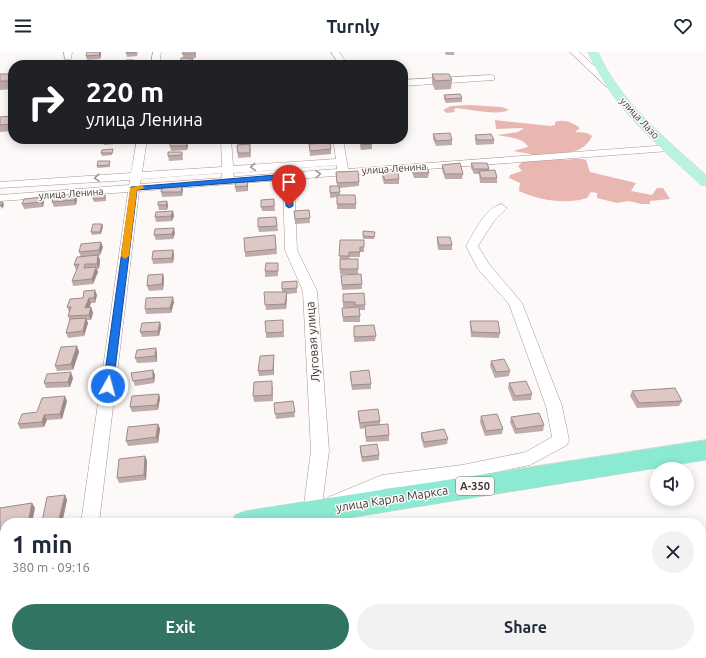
<!DOCTYPE html>
<meta charset="utf-8">
<style>
:root{--surface:#fff;--page:#f2f2f3;--text:#1f2937;--muted:#747a83;--accent:#327464}
body{margin:0;font-family:Ubuntu,sans-serif;background:var(--page);color:var(--text);height:100vh;display:flex;flex-direction:column;font-size:15px;white-space:nowrap}
*{box-sizing:border-box;margin:0}
p{font-size:13px;color:var(--muted)}
.icon{flex:none;width:22px;height:22px;fill:none;stroke:currentColor;stroke-width:2;stroke-linecap:round;stroke-linejoin:round}
.map{position:relative;flex:1;overflow:hidden}
.panel{position:absolute;left:0px;top:466px;width:706px;height:140px;display:flex;flex-direction:column;background:var(--surface);border-radius:16px 16px 0 0;box-shadow:0 2px 10px #0003}
.panel>*{flex:none}
.guide{position:absolute;left:8px;top:8px;width:400px;height:84px;border-radius:16px;box-shadow:0 2px 10px #0003;background:#202124;color:#fff;overflow:hidden}
.controls{position:absolute;left:650px;top:410px;display:grid;gap:8px}
.controls a{display:grid;place-items:center;width:44px;height:44px;border-radius:50%;background:var(--surface);box-shadow:0 2px 10px #0003;font-size:20px}
.pin{position:absolute;display:grid;place-items:center;width:34px;height:34px;color:#fff;margin:-41px -17px;border-radius:50% 50% 50% 0;rotate:-45deg;box-shadow:0 0 4px #0007}
.pin .icon{rotate:45deg}
.me{position:absolute;width:44px;margin:-22px;rotate:7deg;stroke-linejoin:round;filter:drop-shadow(0 0 3px #0008)}
.turn{display:flex;align-items:center;gap:14px;height:84px;padding:0 12px;font-size:18px}
.turn .icon{width:52px;height:52px;stroke-width:2.5}
.turn b{display:block;font-size:28px;line-height:34px}
.round{display:grid;place-items:center;flex:none;width:42px;height:42px;border-radius:21px;background:var(--page)}
.head{display:flex;align-items:center;justify-content:space-between;height:68px;padding:0 12px}
h1{font-size:24px;font-weight:700;line-height:30px}
.action{display:flex;gap:8px;margin-top:auto;padding:8px 12px}
.action a{flex:1;height:46px;border-radius:24px;background:var(--accent);color:#fff;font-size:16px;font-weight:700;line-height:46px;text-align:center}
.action a+a{background:var(--page);color:var(--text)}
header{display:flex;justify-content:space-between;align-items:center;height:52px;padding:0 12px;background:var(--surface);font-size:18px;font-weight:700}
.map>svg:first-child{display:block}
.forest{fill:#e9b6b1}
.lines{fill:none;stroke-linecap:round;stroke-linejoin:round}
.minor-casing{stroke:#a99593;stroke-width:1}
.major-casing{stroke:#d9d7d7;stroke-width:1}
.highway-casing{stroke:#d9d7d7;stroke-width:1}
.minor{fill:#fff;fill-rule:evenodd}
.major{fill:#b9f2e3;fill-rule:evenodd}
.highway{fill:#8bead1;fill-rule:evenodd}
.wall{fill:#bfacaa}
.shaded-wall{fill:#9b8c8b}
.building{fill:#dec8c6;stroke:#9b8c8b}
.oneway{stroke:#9f9b9a}
.route{fill:#1a73e8;stroke:#114b97}
.slow{fill:#f59e0b}
.labels{text-anchor:middle;stroke-width:3;stroke-linejoin:round;paint-order:stroke}
.far-street-label{font-size:10px;fill:#3f3736;stroke:#fdf9f8}
.shield{fill:#fdf9f8;stroke:#787170;stroke-width:1}
.shield-label{font-size:11px;font-weight:bold;fill:#3f3736}
.street-label{font-size:12px;fill:#3f3736;stroke:#fdf9f8}
</style>
<header><svg class="icon" aria-label="menu" viewBox="0 0 24 24"><path d="M4 6h16M4 12h16M4 18h16"/></svg>Turnly<svg class="icon" aria-label="heart" viewBox="0 0 24 24"><path d="M12 20l-8-8c-3-5 5-10 8-4 3-6 11-1 8 4z"/></svg></header>
<div class="map">
<svg width="706" height="606" viewBox="0 0 706 606">
<rect width="100%" height="100%" fill="#fdf9f8"/>
<g class="forest">
<path d="M470,53L502,55L509,58C498,64 469,57 456,56L454,58L455,60L447,61L443,58L451,54Z"/>
<path d="M495,68L550,74L555,73V70C565,67 571,70 580,76L575,80L587,81L592,84C585,99 573,100 557,102L560,107C569,109 577,105 586,108L590,120L636,131L631,139L652,143L657,136H663L670,147L650,149V152H641L629,149L617,151L597,146V141L591,140L587,146C566,153 539,148 519,139L520,131L509,126L510,123L522,119L518,114L531,102L513,99L528,95C523,85 508,86 498,83L518,80L524,76L496,77Z"/>
</g>
<g class="lines">
<g class="minor-casing">
<g id="minor">
<polygon points="64,0 72,0 71,7 65,7"/>
<polygon points="153,0 161,0 159,13 151,13"/>
<polygon points="331,0 339,0 348,13 340,13"/>
<polygon points="570,0 579,0 613,31 613,35 607,35"/>
<polygon points="491,23 494,24 494,28 403,34 403,28"/>
<path d="M137,87H147L142,120L222,115L221,87H231L233,114L336,107L333,87H343L348,117L669,93L674,96L669,99L294,127L297,198L317,239L329,399L321,460L319,466L312,468L305,466L303,460L311,399L303,239L285,198L283,128L139,139L99,471H81L128,140L0,149V143L129,133L130,128L0,136V130L131,121ZM337,113V117L234,125L233,121ZM222,121V126L140,132L141,127Z"/>
<path d="M501,152L507,156L494,169L478,194L489,212L522,251L562,354L569,388L567,393L530,413L462,427L384,437L335,458L329,455L326,450L329,445L382,423L462,413L526,400L552,385L546,354L509,252L478,217L466,194C474,181 484,157 501,152Z"/>
<polygon points="431,601 457,601 459,606 433,606"/>
</g>
</g>
<g class="major-casing">
<path id="major" d="M588,0H598C621,51 665,86 706,123V134L701,133C658,93 611,55 588,0Z"/>
</g>
<g class="highway-casing">
<g id="highway">
<polygon points="706,388 706,408 318,471 231,471 235,463 245,459"/>
<polygon points="5,497 5,523 0,524 0,498"/>
</g>
</g>
<use href="#minor" class="minor"/>
<use href="#major" class="major"/>
<use href="#highway" class="highway"/>
</g>
<g class="wall">
<polygon points="87,0 101,0 101,3 100,7 87,8 86,4"/>
<polygon points="138,0 137,4 127,5 126,1"/>
<polygon points="183,0 196,0 196,6 193,6 193,10 192,13 181,13 181,9 183,6"/>
<polygon points="445,0 454,0 454,3 446,3"/>
<polygon points="134,8 135,10 134,12 126,13 126,11"/>
<polygon points="0,22 13,22 13,37 0,38"/>
<polygon points="432,22 452,28 451,37 435,38 432,31"/>
<polygon points="444,43 462,46 462,50 446,51 444,47"/>
<polygon points="13,64 13,79 0,80 0,65"/>
<polygon points="433,82 452,88 452,93 436,94 433,87"/>
<polygon points="475,83 494,88 494,92 476,93 475,88"/>
<polygon points="238,87 253,87 253,92 250,92 251,105 238,106 237,93 240,93"/>
<polygon points="116,89 115,92 104,93 103,91"/>
<polygon points="360,89 372,92 372,97 361,98 360,94"/>
<polygon points="170,90 188,94 187,98 171,99 170,94"/>
<polygon points="309,92 331,97 331,102 310,104"/>
<polygon points="113,97 113,100 112,103 102,104 101,101"/>
<polygon points="182,100 183,108 169,109 168,104"/>
<polygon points="110,111 110,115 97,116 97,114"/>
<polygon points="471,111 489,117 489,118 497,126 497,131 480,131 479,122 474,122 471,116"/>
<polygon points="442,113 463,122 462,127 445,127 442,117"/>
<polygon points="412,115 429,121 428,126 414,126 412,120"/>
<polygon points="336,120 359,130 359,134 340,136 340,143 356,152 356,157 337,157 337,145 330,146 330,134 337,134"/>
<polygon points="382,120 399,127 399,132 384,132 382,125"/>
<polygon points="248,129 248,139 236,140 235,135"/>
<polygon points="183,137 182,144 162,145 161,140"/>
<polygon points="105,143 106,145 106,149 94,150 93,147"/>
<polygon points="42,145 44,150 43,155 24,157 22,152"/>
<polygon points="77,147 76,153 54,155 52,150"/>
<polygon points="274,147 275,159 262,159 261,155"/>
<polygon points="167,149 168,154 167,158 159,158 158,153"/>
<polygon points="309,158 310,171 295,172 294,159"/>
<polygon points="173,159 174,164 172,169 156,170 155,165"/>
<polygon points="276,165 278,179 259,180 258,175"/>
<polygon points="102,172 103,174 101,182 92,183 91,180"/>
<polygon points="363,179 375,180 374,187 363,187"/>
<polygon points="175,181 173,187 156,188 154,183"/>
<polygon points="275,183 277,202 245,205 245,200"/>
<polygon points="437,185 452,193 452,198 438,198 437,190"/>
<polygon points="340,188 364,188 364,200 360,200 360,205 350,205 349,207 358,207 358,222 340,222"/>
<polygon points="103,195 100,203 98,204 100,208 99,217 97,217 98,220 93,232 73,234 72,229 77,218 76,218 74,213 81,205 79,200"/>
<polygon points="173,198 174,203 173,211 153,212 152,207"/>
<polygon points="278,211 278,224 265,225 265,219"/>
<polygon points="163,222 164,227 163,238 149,239 147,234"/>
<polygon points="341,223 362,232 362,237 342,238"/>
<polygon points="297,229 297,241 287,242 286,257 266,258 264,240 282,240 282,237"/>
<polygon points="343,242 365,253 365,258 360,258 360,270 343,270 342,256 355,256 355,255 343,255"/>
<polygon points="97,243 95,251 91,251 89,256 91,255 93,261 91,268 87,268 88,271 84,284 68,286 66,281 70,269 68,264 69,260 67,255 83,246"/>
<polygon points="174,250 171,261 146,262 145,257"/>
<polygon points="283,268 284,285 266,286 266,281"/>
<polygon points="470,269 500,281 499,286 471,285 470,274"/>
<polygon points="160,270 161,275 159,284 142,285 140,280"/>
<polygon points="354,274 376,284 375,289 354,290"/>
<polygon points="77,294 79,300 73,318 57,319 55,314"/>
<polygon points="157,301 157,310 137,311 135,306"/>
<polygon points="274,309 274,323 259,324 258,319"/>
<polygon points="491,309 510,319 509,324 495,326 490,314"/>
<polygon points="153,318 155,323 154,331 135,334 131,321"/>
<polygon points="350,320 371,332 371,337 352,338 350,325"/>
<polygon points="73,326 70,335 46,336 44,331"/>
<polygon points="509,331 532,342 531,348 513,349 508,336"/>
<polygon points="273,334 273,349 254,350 253,344"/>
<polygon points="632,339 682,349 679,354 637,356 630,344"/>
<polygon points="159,342 160,347 158,358 132,360 130,355"/>
<polygon points="67,349 62,367 47,368 44,375 20,377 18,372 37,360"/>
<polygon points="293,349 295,365 276,367 274,351"/>
<polygon points="358,359 380,369 380,373 389,383 389,389 366,390 365,376 360,377 358,365"/>
<polygon points="481,364 503,377 502,382 485,384 480,370"/>
<polygon points="511,365 544,373 543,379 515,382 510,370"/>
<polygon points="158,372 160,377 158,391 128,394 126,389"/>
<polygon points="421,381 448,387 447,392 424,396 421,386"/>
<polygon points="360,394 379,403 379,408 362,410 360,399"/>
<polygon points="145,404 147,409 146,428 119,431 117,426"/>
<polygon points="65,443 67,448 62,471 43,471 42,470"/>
<polygon points="32,451 35,456 5,471 5,482 0,482 0,456"/>
<polygon points="0,529 5,529 5,554 0,555"/>
</g>
<g class="shaded-wall">
<polygon points="100,0 101,0 101,3 100,7 99,3"/>
<polygon points="193,6 193,10 192,13 192,8"/>
<polygon points="187,90 188,94 187,98 186,94"/>
<polygon points="248,129 248,139 247,134"/>
<polygon points="182,133 183,137 182,144 181,140"/>
<polygon points="76,142 77,147 76,153 74,148"/>
<polygon points="42,145 44,150 43,155 41,150"/>
<polygon points="167,149 168,154 167,158 166,153"/>
<polygon points="3,150 4,153 2,157 1,154"/>
<polygon points="173,159 174,164 172,169 171,164"/>
<polygon points="102,172 103,174 101,182 100,180"/>
<polygon points="174,176 175,181 173,187 172,182"/>
<polygon points="101,190 103,195 100,203 99,198"/>
<polygon points="173,198 174,203 173,211 172,206"/>
<polygon points="98,203 100,208 99,217 97,212"/>
<polygon points="96,215 98,220 93,232 92,227"/>
<polygon points="163,222 164,227 163,238 162,232"/>
<polygon points="95,238 97,243 95,251 94,246"/>
<polygon points="287,240 287,245 286,257 285,252"/>
<polygon points="173,245 174,250 171,261 170,256"/>
<polygon points="89,246 91,251 87,261 85,256"/>
<polygon points="91,255 93,261 91,268 89,263"/>
<polygon points="86,266 88,271 84,284 83,279"/>
<polygon points="160,270 161,275 159,284 158,279"/>
<polygon points="77,294 79,300 73,318 71,312"/>
<polygon points="156,296 157,301 157,310 155,304"/>
<polygon points="274,303 274,323 273,318"/>
<polygon points="153,318 155,323 154,331 153,326"/>
<polygon points="71,320 73,326 70,335 68,330"/>
<polygon points="159,342 160,347 158,358 157,353"/>
<polygon points="65,344 67,349 62,367 60,362"/>
<polygon points="44,363 47,368 44,375 42,370"/>
<polygon points="158,372 160,377 158,391 156,385"/>
<polygon points="145,404 147,409 146,428 144,423"/>
<polygon points="65,443 67,448 62,471 61,471 59,467"/>
<polygon points="32,451 35,456 32,471 28,471"/>
</g>
<g class="building">
<polygon points="87,0 100,0 99,3 86,4"/>
<polygon points="126,0 136,0 126,1"/>
<polygon points="183,0 195,0 195,2 182,2"/>
<polygon points="181,6 193,6 192,8 181,9"/>
<polygon points="126,8 134,8 134,10 126,11"/>
<polygon points="56,12 71,12 70,13 56,13"/>
<rect x="0" y="22" width="13" height="7"/>
<polygon points="432,22 449,22 452,28 435,29"/>
<polygon points="460,42 462,46 446,47 444,43"/>
<polygon points="13,64 13,72 0,73 0,65"/>
<polygon points="450,81 452,88 436,89 433,82"/>
<polygon points="491,82 494,88 477,88 475,83"/>
<polygon points="104,87 115,87 114,90 103,91"/>
<polygon points="239,87 253,87 239,88"/>
<polygon points="370,88 372,92 362,93 360,89"/>
<polygon points="170,90 187,90 186,94 170,94"/>
<polygon points="330,91 331,97 310,99 309,92"/>
<polygon points="250,92 250,101 238,101 237,93"/>
<polygon points="113,97 112,101 101,101 102,98"/>
<polygon points="168,100 182,100 182,103 168,104"/>
<polygon points="98,109 110,109 109,113 97,114"/>
<polygon points="460,111 463,122 445,122 442,113"/>
<polygon points="471,111 487,111 489,117 474,117"/>
<polygon points="412,115 427,115 429,121 414,121"/>
<polygon points="397,116 399,127 385,128 382,120"/>
<polygon points="495,118 497,126 481,126 479,119"/>
<polygon points="358,119 359,130 337,131 336,120"/>
<polygon points="248,129 247,134 235,135 236,130"/>
<polygon points="182,133 181,140 161,140 162,134"/>
<polygon points="330,134 339,134 340,140 330,141"/>
<polygon points="76,142 74,148 52,150 54,144"/>
<polygon points="105,143 105,146 93,147 94,144"/>
<polygon points="337,143 355,143 356,152 337,152"/>
<polygon points="42,145 41,150 22,152 24,147"/>
<polygon points="274,147 274,154 261,155 261,148"/>
<polygon points="167,149 166,153 158,153 158,150"/>
<polygon points="0,150 3,150 1,154 0,154"/>
<polygon points="309,158 310,166 295,167 294,159"/>
<polygon points="173,159 171,164 155,165 156,160"/>
<polygon points="276,165 277,174 258,175 258,166"/>
<polygon points="93,172 102,172 100,180 91,180"/>
<polygon points="174,176 172,182 154,183 155,177"/>
<polygon points="363,179 375,180 374,185 363,184"/>
<polygon points="275,183 276,197 245,200 244,186"/>
<polygon points="437,185 450,185 452,193 439,193"/>
<polygon points="340,188 364,188 364,195 360,195 360,200 349,200 349,204 339,204"/>
<polygon points="101,190 99,198 79,200 81,192"/>
<polygon points="173,198 172,206 152,207 153,199"/>
<polygon points="98,203 97,212 85,212 84,216 96,215 92,227 72,229 79,212 74,213 77,205"/>
<rect x="340" y="207" width="18" height="10"/>
<polygon points="266,211 278,211 278,219 265,219"/>
<polygon points="163,222 162,232 147,234 148,223"/>
<polygon points="361,222 362,232 342,233 341,223"/>
<polygon points="297,229 297,236 282,237 282,230"/>
<polygon points="95,238 94,246 89,246 85,256 91,255 89,263 68,264 71,255 67,255 70,247 83,246 84,239"/>
<polygon points="264,240 287,240 285,252 265,253"/>
<polygon points="364,241 365,253 355,253 355,250 343,250 343,242"/>
<polygon points="173,245 170,256 145,257 146,246"/>
<polygon points="359,255 360,264 343,265 342,256"/>
<polygon points="86,266 83,279 66,281 70,267"/>
<polygon points="283,268 283,280 266,281 265,269"/>
<polygon points="470,269 498,269 500,281 472,280"/>
<polygon points="160,270 158,279 140,280 142,271"/>
<polygon points="374,273 376,284 354,285 354,274"/>
<polygon points="77,294 71,312 55,314 61,295"/>
<polygon points="156,296 155,304 135,306 137,298"/>
<polygon points="274,303 273,318 258,319 260,304"/>
<polygon points="504,307 510,319 496,320 491,309"/>
<polygon points="153,318 153,326 133,329 131,321"/>
<polygon points="369,318 371,332 352,333 350,320"/>
<polygon points="71,320 68,330 44,331 47,322"/>
<polygon points="272,329 272,343 253,344 254,330"/>
<polygon points="526,329 532,342 515,344 509,331"/>
<polygon points="675,336 682,349 639,351 632,339"/>
<polygon points="159,342 157,353 130,355 132,344"/>
<polygon points="65,344 60,362 44,363 42,370 18,372 22,362 37,360 42,346"/>
<polygon points="293,349 295,360 275,362 274,351"/>
<polygon points="378,357 380,369 360,371 358,359"/>
<polygon points="539,361 544,373 516,377 511,365"/>
<polygon points="497,362 503,377 486,379 481,364"/>
<polygon points="158,372 156,385 126,389 128,375"/>
<polygon points="388,372 389,383 366,385 365,374"/>
<polygon points="444,377 448,387 424,390 421,381"/>
<polygon points="377,392 379,403 362,405 360,394"/>
<polygon points="145,404 144,423 117,426 119,407"/>
<polygon points="65,443 59,467 42,470 47,445"/>
<polygon points="32,451 28,471 5,471 5,476 0,477 0,456"/>
<polygon points="0,529 5,529 5,549 0,550"/>
</g>
<defs><path id="oneway-chevron" d="M-2-3.5L2.5 0L-2 3.5" fill="none" stroke-width="1.6" stroke-linecap="round" stroke-linejoin="round"/></defs>
<g class="oneway">
<use href="#oneway-chevron" transform="translate(253 115) rotate(176)"/>
<use href="#oneway-chevron" transform="translate(318 122) rotate(-5)"/>
<use href="#oneway-chevron" transform="translate(97 126) rotate(176)"/>
</g>
<polygon class="route" points="288,122 292,124 293,154 289,156 286,154 285,127 137,138 113,334 111,336 104,336 103,334 131,135"/>
<polygon class="slow" points="141,133 145,136 137,138 129,204 125,207 121,204 130,136"/>
<g class="labels">
<g class="far-street-label">
<text transform="translate(640 66) rotate(47)" y="4">улица Лазо</text>
<text transform="translate(394 116) rotate(-4)" y="4">улица Ленина</text>
<text transform="translate(71 141) rotate(-4)" y="4">улица Ленина</text>
</g>
<rect class="shield" x="456" y="425" width="38" height="18" rx="3"/>
<g class="shield-label">
<text x="475" y="438">А-350</text>
</g>
<g class="street-label">
<text transform="translate(313 290) rotate(-94)" y="4">Луговая улица</text>
<text transform="translate(392 447) rotate(-9)" y="4">улица Карла Маркса</text>
</g>
</g>
</svg>
<div class="controls">
<a><svg class="icon" aria-label="sound" viewBox="0 0 24 24"><path d="M4 9h4l5-4v14l-5-4H4zM17 9q2 3 0 6"/></svg></a>
</div>
<div class="pin" style="left:289px;top:154px;background:#d93025"><svg class="icon" aria-label="arrive" viewBox="0 0 24 24"><path d="M6 21V4h12l-3 4 3 4H6"/></svg></div>
<svg class="me" style="left:108px;top:334px" viewBox="-20 -20 40 40"><circle r="17" fill="#1a73e8" stroke="#fff" stroke-width="3"/><path d="M0-11L8 9 0 5-8 9z" fill="#fff"/></svg>
<div class="guide">
<div class="turn"><svg class="icon" aria-label="right" viewBox="0 0 24 24"><path d="M7 20v-9h11M14 6l5 5-5 5"/></svg><div><b>220 m</b>улица Ленина</div></div>
</div>
<section class="panel">
<div class="head"><div><h1>1 min</h1><p>380 m · 09:16</p></div><a class="round"><svg class="icon" aria-label="close" viewBox="0 0 24 24"><path d="M6 6l12 12M18 6L6 18"/></svg></a></div>
<div class="action"><a>Exit</a><a>Share</a></div>
</section>
</div>
